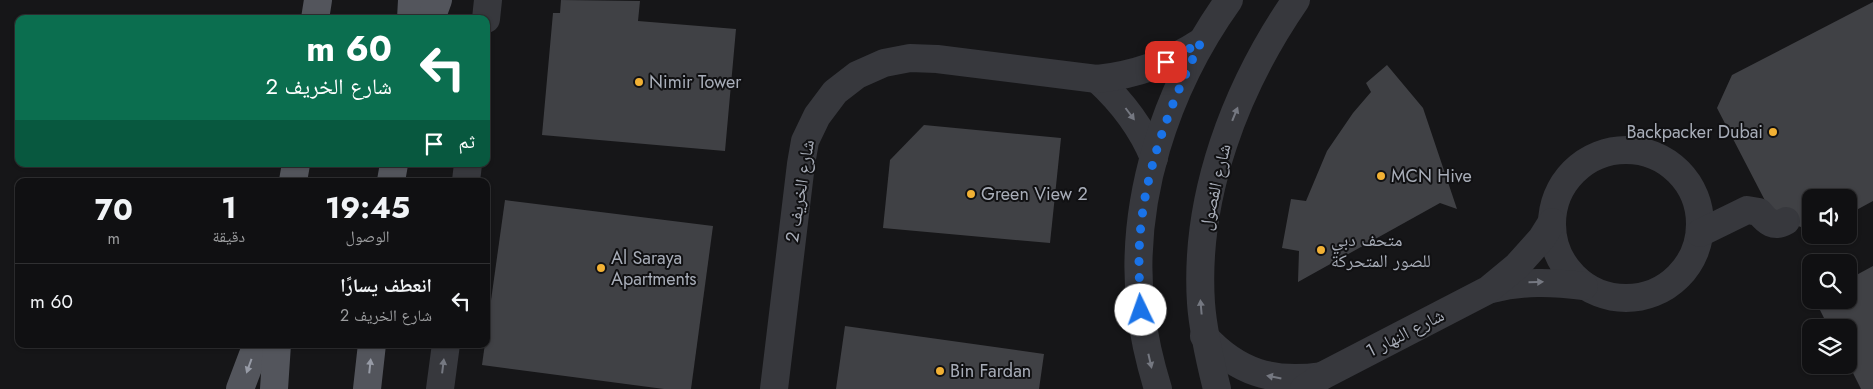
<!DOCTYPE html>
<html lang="ar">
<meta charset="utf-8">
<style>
:root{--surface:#101012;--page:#19191b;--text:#f1f3f6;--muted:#9c9d9f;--line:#303032}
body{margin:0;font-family:Jost,"Noto Naskh Arabic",sans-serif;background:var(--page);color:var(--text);direction:rtl;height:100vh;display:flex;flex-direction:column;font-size:19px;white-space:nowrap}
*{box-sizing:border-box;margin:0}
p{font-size:16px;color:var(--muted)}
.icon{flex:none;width:28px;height:28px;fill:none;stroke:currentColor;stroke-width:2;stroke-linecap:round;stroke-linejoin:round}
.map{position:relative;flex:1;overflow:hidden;direction:ltr}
.side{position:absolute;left:15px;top:178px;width:475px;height:170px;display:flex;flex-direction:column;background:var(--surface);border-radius:10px;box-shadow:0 1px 4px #0004,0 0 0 1px var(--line);direction:rtl}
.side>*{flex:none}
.guide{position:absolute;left:15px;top:15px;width:475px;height:152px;border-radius:10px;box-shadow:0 1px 4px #0004,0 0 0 1px var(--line);direction:rtl;background:#0b6e4f;color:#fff;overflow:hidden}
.controls{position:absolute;left:1802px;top:189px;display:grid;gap:10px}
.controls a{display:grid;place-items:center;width:55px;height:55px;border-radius:10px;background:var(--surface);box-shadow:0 1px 4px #0004,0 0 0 1px var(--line);font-size:25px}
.pin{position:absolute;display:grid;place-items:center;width:42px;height:42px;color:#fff;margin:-21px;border-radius:10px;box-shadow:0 2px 8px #0006}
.me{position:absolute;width:55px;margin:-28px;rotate:357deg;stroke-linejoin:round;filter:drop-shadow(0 0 4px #0008)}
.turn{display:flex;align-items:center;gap:18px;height:105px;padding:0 15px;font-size:22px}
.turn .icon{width:65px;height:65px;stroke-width:2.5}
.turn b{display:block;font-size:35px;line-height:42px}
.then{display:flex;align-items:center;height:48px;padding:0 15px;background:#0003;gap:10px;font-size:19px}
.eta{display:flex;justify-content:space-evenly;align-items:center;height:85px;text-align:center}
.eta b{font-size:30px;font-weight:700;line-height:35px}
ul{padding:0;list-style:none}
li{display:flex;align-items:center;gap:15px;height:75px;padding:0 15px;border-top:1px solid var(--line)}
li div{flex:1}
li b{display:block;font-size:19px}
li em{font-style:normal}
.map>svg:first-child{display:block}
.building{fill:#404145}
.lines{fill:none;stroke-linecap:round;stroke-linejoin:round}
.minor{stroke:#37383d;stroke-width:28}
.major{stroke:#53555c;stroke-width:28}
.oneway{fill:#757881}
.oneway2{fill:#979ba6}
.route{stroke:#1a73e8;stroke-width:9;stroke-dasharray:0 16.2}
.poi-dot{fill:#f2b134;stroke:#111113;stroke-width:2}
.labels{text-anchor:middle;stroke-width:4;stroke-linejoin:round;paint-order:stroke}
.poi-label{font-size:18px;fill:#a8adb8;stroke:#111113;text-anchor:start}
.street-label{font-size:18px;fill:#a8adb8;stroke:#111113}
</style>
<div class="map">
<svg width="1873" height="389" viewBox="0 0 1873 389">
<rect width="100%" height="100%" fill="#161618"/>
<g class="building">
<polygon points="561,0 640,1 638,21 736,29 725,151 542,135 553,13 560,13"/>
<polygon points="1873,2 1873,201 1849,214 1849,198 1811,198 1811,231 1773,216 1717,108 1732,75"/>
<polygon points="1387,65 1423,108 1457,209 1440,203 1298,282 1299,251 1282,248 1291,199 1306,201 1327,151 1353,113 1371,92 1366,83"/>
<polygon points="924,125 1061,138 1050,243 883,228 890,160"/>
<polygon points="505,200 713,226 691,389 664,389 482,365"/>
<polygon points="1873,266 1873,389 1861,389 1849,365 1849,328 1829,328 1815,300 1849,300 1849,279"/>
<polygon points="845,326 1044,354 1039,389 836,389"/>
</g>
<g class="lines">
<g class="minor">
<polyline points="486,19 488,0"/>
<path d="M1097,79C1122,102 1141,126 1154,158"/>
<circle cx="1626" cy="224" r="74"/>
<polyline points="466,181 468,164"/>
<path d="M1700,233L1747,210L1759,212C1767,222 1774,228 1786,221"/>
<path d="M1492,289C1523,281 1552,282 1584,286"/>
<path d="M1204,336C1238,373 1273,383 1322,376"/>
<polyline points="440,389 446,344"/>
<path d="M774,389L801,164L805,141L817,116L835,92L857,75L884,63L910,58L937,59L1097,79C1135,75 1169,63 1201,42"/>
<path d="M1158,389C1150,363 1144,338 1141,311C1128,202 1166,88 1229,0"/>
<path d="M1217,389C1210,361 1203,332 1201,303C1194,196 1236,87 1296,0"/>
<polyline points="1304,389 1322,376 1488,290 1517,266 1542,238 1552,222"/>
</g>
<g class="major">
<polyline points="315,19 318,0"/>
<polyline points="411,19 412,0"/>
<polyline points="431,19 438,0"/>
<polyline points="293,181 296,164"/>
<polyline points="391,181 394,164"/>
<polyline points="240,389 257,344"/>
<polyline points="274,389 277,344"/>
<polyline points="367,389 372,344"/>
</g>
</g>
<defs><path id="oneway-solid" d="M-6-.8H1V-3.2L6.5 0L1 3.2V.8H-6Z" transform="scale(1.25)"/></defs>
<g class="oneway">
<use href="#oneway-solid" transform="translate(1130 114) rotate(53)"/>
<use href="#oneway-solid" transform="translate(1235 114) rotate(-68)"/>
<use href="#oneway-solid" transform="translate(1536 282) rotate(-2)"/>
<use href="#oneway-solid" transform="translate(1201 307) rotate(-95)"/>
<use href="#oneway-solid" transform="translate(1150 361) rotate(77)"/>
<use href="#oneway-solid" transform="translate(443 366) rotate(-83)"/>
<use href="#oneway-solid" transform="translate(1274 377) rotate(-169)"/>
</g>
<g class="oneway2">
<use href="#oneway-solid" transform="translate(249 366) rotate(110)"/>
<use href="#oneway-solid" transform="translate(370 366) rotate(-84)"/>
</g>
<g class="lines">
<path class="route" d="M1141,310C1140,294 1139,277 1139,261C1139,184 1167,110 1201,42L1166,62"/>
</g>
<g class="poi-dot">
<circle cx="639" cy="82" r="5"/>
<circle cx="1773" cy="132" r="5"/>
<circle cx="1381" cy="176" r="5"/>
<circle cx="971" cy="194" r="5"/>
<circle cx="1321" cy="250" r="5"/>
<circle cx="601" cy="268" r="5"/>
<circle cx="940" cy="371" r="5"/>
</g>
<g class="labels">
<g class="poi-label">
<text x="649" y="88">Nimir Tower</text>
<text x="1763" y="138" text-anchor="end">Backpacker Dubai</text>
<text x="1391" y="182">MCN Hive</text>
<text x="981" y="200">Green View 2</text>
<text x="1331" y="246">متحف دبي<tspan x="1331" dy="21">للصور المتحركة</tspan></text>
<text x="611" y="264">Al Saraya<tspan x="611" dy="21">Apartments</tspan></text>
<text x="950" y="377">Bin Fardan</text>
</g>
<g class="street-label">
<text transform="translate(1215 187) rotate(-77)" y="6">شارع الفصول</text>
<text transform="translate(800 191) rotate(-81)" y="6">شارع الخريف 2</text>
<text transform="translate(1405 333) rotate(-27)" y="6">شارع النهار 1</text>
</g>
</g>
</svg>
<div class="controls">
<a><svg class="icon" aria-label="sound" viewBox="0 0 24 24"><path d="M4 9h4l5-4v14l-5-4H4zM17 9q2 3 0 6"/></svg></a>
<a><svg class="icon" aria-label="search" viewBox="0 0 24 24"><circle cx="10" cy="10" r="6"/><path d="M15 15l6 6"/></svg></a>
<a><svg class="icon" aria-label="layers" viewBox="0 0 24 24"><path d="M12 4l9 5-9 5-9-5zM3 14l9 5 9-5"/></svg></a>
</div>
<div class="pin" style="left:1166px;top:62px;background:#d93025"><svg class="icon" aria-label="arrive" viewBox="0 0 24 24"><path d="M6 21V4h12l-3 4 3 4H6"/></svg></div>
<svg class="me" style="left:1141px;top:310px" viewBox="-20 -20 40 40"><circle r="19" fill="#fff"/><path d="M0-13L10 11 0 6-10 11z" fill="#1a73e8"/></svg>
<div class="guide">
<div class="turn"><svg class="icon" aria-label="left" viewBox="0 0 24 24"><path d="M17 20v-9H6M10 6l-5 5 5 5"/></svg><div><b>60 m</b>شارع الخريف 2</div></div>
<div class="then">ثم<svg class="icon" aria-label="arrive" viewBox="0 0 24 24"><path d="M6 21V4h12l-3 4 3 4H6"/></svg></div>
</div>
<section class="side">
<div class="eta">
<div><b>19:45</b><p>الوصول</p></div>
<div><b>1</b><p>دقيقة</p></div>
<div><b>70</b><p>m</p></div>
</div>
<ul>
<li><svg class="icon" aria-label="left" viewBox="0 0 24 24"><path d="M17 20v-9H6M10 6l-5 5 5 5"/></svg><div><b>انعطف يسارًا</b><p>شارع الخريف 2</p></div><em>60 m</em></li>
</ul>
</section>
</div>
